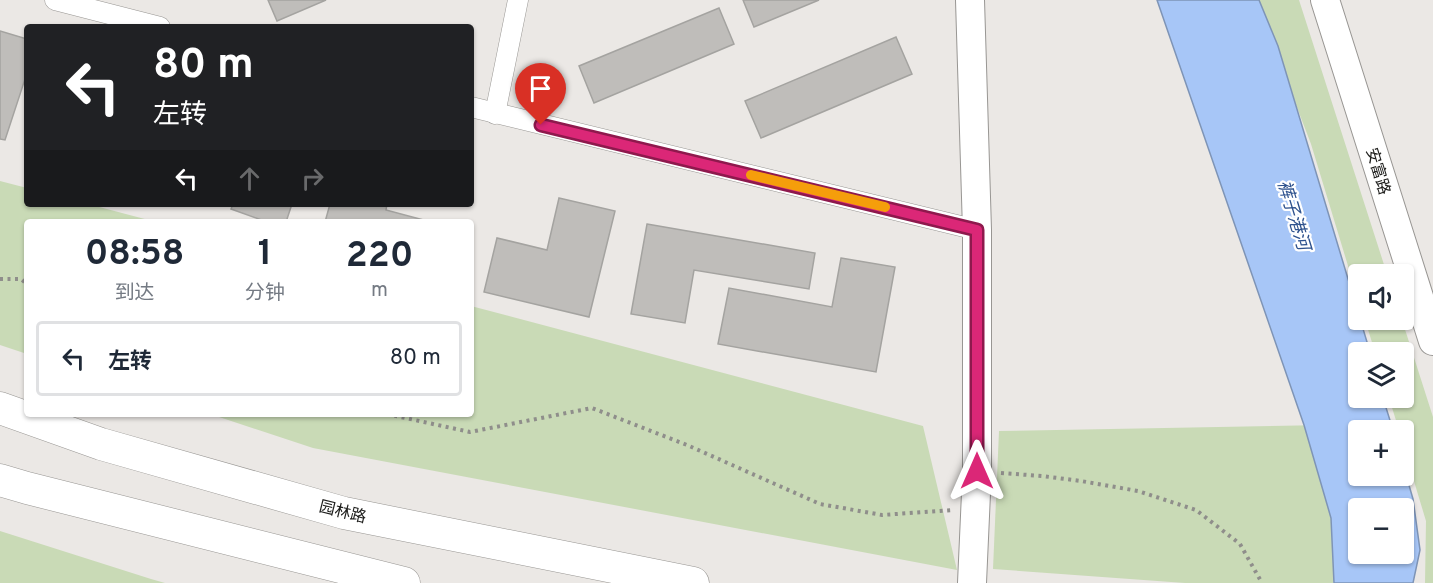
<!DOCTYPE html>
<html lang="zh">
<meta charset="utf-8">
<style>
:root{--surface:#fff;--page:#f2f2f3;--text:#1f2937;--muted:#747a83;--line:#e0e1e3}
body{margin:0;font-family:Overpass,"Noto Sans SC",sans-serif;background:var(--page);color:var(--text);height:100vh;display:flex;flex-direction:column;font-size:22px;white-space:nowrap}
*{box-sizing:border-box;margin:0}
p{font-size:20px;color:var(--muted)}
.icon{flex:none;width:33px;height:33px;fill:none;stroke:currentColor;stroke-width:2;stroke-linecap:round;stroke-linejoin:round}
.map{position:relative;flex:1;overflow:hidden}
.panel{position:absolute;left:24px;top:219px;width:450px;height:198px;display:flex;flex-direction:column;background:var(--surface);border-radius:6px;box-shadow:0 2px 4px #0004}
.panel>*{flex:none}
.top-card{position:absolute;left:24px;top:24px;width:450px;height:183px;border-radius:6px;box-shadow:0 2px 4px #0004;background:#202124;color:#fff;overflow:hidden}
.fabs{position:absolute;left:1348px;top:264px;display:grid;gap:12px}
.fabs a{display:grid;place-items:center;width:66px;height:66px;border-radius:6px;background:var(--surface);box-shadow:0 2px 4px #0004;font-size:30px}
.pin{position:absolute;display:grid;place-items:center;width:51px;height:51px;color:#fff;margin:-62px -26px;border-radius:50% 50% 50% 0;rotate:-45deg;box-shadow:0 0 6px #0007}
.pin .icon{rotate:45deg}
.me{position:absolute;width:66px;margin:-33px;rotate:0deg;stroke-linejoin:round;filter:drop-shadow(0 0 4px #0008)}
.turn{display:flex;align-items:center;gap:21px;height:126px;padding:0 30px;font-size:27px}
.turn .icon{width:78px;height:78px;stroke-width:2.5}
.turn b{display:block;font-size:42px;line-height:51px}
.lanes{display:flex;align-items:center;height:57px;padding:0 30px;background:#0003;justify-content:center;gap:30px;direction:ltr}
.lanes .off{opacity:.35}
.eta{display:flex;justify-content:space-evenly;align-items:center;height:102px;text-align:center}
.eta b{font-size:36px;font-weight:700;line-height:42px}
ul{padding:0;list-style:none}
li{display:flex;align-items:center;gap:18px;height:75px;margin:0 12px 9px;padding:0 18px;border:3px solid var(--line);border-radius:6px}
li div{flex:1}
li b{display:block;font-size:22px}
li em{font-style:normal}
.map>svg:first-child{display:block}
.green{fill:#c9dab6}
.water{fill:#a7c6f7;stroke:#7e94b6;stroke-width:1.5;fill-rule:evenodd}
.building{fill:#bfbdba;stroke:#a4a3a0;stroke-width:1.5}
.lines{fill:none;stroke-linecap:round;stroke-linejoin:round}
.street-casing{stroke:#989693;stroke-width:21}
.secondary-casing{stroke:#989693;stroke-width:30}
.primary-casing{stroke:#989693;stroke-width:33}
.path{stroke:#8f8e8b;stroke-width:4;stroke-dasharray:3 4.5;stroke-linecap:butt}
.street{stroke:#fff;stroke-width:20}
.secondary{stroke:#fff;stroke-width:28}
.primary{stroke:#fff;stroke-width:32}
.route-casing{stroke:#8e194d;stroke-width:15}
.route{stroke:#db2777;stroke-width:10}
.slow{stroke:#f59e0b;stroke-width:10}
.labels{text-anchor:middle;stroke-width:4.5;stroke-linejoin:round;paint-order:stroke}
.street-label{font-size:16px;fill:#20201e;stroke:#fff}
.water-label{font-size:18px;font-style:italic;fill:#2d518d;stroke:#fff}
</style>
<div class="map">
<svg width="1433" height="583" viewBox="0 0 1433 583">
<rect width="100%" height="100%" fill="#ebe8e5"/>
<g class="green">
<polygon points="1256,0 1299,0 1387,274 1359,274 1359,302 1311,144"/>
<polygon points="0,181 27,188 27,204 88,204 156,222 27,222 27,354 0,345"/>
<polygon points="471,306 923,426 957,570 313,448 210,414 471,414"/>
<polygon points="1365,320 1402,320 1433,417 1433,583 1425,583 1426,521 1404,448 1404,430 1399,430 1389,398 1404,398 1404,352 1375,352"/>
<polygon points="1326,425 1351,519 1333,583 1185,583 993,569 999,431"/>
<polygon points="0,531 151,579 165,583 0,583"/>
</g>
<path class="water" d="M1157,0H1259L1278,46L1370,352H1359V398H1383L1393,430H1359V476H1404V468L1413,499L1420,550L1413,583H1334L1331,518L1304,425ZM1359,508H1404V554H1359Z"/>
<g class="building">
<polygon points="268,0 326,0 277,21"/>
<polygon points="743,0 819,0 754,27"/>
<polygon points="719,8 734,44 594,103 579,66"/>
<polygon points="0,31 27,39 27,73 5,140 0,139"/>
<polygon points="896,37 912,74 761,138 745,101"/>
<polygon points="559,198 615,211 589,317 484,292 497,238 547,250"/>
<polygon points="233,204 292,204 286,222 267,222 231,209"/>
<polygon points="330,204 387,204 386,210 431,222 325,222"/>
<polygon points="647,224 815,253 809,289 694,270 685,323 631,314"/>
<polygon points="841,258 895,267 876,372 718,344 729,288 832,307"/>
</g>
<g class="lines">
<g class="street-casing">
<g id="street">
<polyline points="55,0 160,27"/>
<polyline points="471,107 977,230"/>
<polyline points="495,114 518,0"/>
</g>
</g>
<g class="secondary-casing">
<g id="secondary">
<polyline points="970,0 977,230 977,471 972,583"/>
<polyline points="1325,0 1433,341"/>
</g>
</g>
<g class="primary-casing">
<g id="primary">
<polyline points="0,408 101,444 344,513 693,583"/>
<polyline points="0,480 27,488 404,583"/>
</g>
</g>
<g class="path">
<polyline points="0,279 21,279 27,284"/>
<polyline points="387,414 470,432 592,408 687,445 820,504 882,515 953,510"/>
<polyline points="1001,473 1042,476 1081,481 1138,491 1196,510 1240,544 1262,583"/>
</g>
<use href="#street" class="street"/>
<use href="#secondary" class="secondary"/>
<use href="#primary" class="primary"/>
</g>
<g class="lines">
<g class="route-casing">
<polyline id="route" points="541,125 977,230 977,471"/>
</g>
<use href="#route" class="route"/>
<polyline class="slow" points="751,175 885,207"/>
</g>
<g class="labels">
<g class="street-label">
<text transform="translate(1379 171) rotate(73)" y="6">安富路</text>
<text transform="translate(343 511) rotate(14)" y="6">园林路</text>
</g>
<g class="water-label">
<text transform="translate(1294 215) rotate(73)" y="6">裤子港河</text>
</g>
</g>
</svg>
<div class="fabs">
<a><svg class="icon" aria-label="sound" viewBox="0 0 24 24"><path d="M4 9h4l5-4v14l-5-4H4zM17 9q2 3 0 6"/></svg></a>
<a><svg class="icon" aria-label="layers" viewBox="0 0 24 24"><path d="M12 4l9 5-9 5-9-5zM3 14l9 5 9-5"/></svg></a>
<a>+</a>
<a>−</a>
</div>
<div class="pin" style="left:541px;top:125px;background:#d93025"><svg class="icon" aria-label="arrive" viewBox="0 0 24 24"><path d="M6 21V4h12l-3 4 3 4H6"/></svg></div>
<svg class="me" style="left:977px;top:471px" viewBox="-20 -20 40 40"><path d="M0-17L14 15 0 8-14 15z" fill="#db2777" stroke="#fff" stroke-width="4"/></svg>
<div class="top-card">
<div class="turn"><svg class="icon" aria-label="left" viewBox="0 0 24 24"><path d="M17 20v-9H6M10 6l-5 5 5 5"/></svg><div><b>80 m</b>左转</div></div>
<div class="lanes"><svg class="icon" aria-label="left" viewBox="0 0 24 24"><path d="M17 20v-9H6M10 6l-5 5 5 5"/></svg><svg class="icon off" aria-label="ahead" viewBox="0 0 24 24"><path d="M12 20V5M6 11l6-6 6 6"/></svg><svg class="icon off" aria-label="right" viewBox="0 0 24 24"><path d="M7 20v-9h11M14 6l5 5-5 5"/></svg></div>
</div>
<section class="panel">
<div class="eta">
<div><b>08:58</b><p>到达</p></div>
<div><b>1</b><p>分钟</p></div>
<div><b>220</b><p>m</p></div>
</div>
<ul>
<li><svg class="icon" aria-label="left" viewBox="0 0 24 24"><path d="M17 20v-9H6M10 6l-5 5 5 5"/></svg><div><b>左转</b></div><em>80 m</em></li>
</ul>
</section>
</div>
